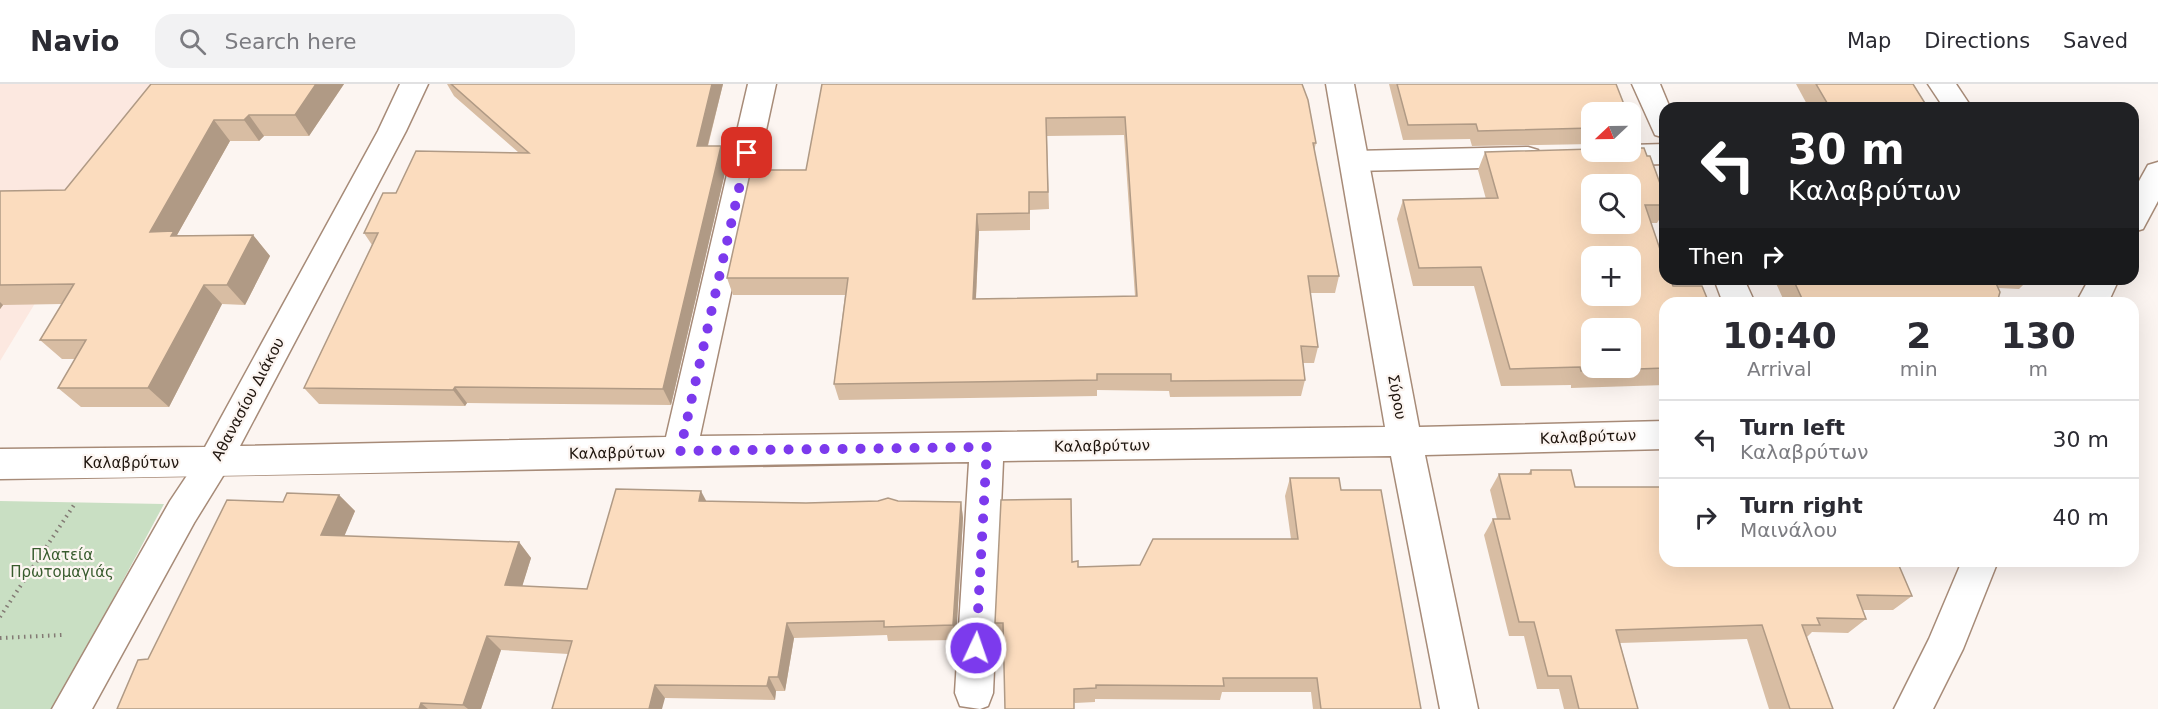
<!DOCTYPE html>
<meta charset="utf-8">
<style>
:root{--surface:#fff;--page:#f2f2f3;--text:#2b2b33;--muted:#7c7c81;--line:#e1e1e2}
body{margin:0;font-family:"DejaVu Sans",sans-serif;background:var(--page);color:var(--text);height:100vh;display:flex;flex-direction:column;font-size:22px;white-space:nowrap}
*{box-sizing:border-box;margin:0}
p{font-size:20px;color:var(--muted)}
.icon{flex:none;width:33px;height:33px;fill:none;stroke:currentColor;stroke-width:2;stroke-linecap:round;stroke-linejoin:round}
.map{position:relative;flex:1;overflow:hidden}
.panel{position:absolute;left:1659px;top:213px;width:480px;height:270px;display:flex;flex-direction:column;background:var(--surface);border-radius:18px;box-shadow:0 6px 24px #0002}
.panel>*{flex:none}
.top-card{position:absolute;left:1659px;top:18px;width:480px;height:183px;border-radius:18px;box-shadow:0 6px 24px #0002;background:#202124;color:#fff;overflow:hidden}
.needle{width:39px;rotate:248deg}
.fabs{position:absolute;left:1581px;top:18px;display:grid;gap:12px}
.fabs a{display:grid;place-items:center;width:60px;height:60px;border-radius:12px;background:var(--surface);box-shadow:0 6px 24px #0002;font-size:30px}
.pin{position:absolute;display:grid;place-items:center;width:51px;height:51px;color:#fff;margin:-26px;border-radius:12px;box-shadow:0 3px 9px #0006}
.me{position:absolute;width:66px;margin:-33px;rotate:3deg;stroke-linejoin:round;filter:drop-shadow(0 0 4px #0008)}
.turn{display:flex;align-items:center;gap:21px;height:126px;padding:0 30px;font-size:27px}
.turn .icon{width:78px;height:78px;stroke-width:2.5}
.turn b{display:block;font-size:42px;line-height:51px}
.then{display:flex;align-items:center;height:57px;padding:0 30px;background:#0003;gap:12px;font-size:22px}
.eta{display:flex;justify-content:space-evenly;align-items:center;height:102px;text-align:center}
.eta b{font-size:36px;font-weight:800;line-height:42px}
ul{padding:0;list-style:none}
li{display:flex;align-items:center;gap:18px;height:78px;padding:0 30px;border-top:2px solid var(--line)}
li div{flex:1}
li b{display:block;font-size:22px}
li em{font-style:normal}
header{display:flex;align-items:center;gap:36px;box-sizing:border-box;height:84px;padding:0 30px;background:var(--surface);border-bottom:2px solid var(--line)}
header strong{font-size:28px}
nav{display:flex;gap:33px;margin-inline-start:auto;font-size:21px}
.search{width:420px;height:54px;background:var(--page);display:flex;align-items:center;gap:15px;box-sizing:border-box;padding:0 21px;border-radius:18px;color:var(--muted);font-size:22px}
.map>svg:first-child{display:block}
.education{fill:#fce8e0}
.green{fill:#c9dfc3}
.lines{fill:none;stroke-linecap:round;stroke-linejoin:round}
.pedestrian-casing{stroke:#a78b78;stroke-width:3}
.minor-casing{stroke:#a78b78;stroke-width:3}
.path{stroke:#837a74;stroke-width:4;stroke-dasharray:1.5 4.5;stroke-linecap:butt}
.pedestrian{fill:#fff;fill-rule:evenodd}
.minor{fill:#fff;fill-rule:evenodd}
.wall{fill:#d8bda3;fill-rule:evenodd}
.shaded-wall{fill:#b09a85}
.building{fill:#fbdcbe;stroke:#b09a85;stroke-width:1.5;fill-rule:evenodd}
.route{stroke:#7c3aed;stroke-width:10;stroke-dasharray:0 18}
.labels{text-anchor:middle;stroke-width:4.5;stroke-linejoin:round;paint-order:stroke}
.street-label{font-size:15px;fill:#1f150e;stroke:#fcf5f1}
.park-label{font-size:15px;fill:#385c2e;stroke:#fcf5f1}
</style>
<header>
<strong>Navio</strong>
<div class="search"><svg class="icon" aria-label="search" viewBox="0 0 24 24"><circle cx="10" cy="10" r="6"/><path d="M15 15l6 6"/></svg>Search here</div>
<nav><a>Map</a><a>Directions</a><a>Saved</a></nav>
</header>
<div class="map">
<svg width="2158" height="625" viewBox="0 0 2158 625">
<rect width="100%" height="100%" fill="#fcf5f1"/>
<polygon class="education" points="0,0 184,0 57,183 0,277"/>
<polygon class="green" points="0,417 164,420 54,625 0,625"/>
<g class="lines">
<g class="pedestrian-casing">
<g id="pedestrian">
<polygon points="1632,0 1660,0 1670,24 1665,24 1665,54 1655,51"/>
<polygon points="1665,60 1665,80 1601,82 1591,79 1587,72 1592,65 1592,68 1630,68 1630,61"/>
<polygon points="1528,63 1538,66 1542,73 1538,80 1528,83 1354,87 1344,84 1340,77 1344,70 1354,67"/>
<polygon points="1714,195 1744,195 1755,219 1723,219"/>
<polygon points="214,364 226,369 231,379 194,439 92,625 52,625 170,417 202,369"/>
<polygon points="1962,477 1998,477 1963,565 1933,625 1894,625 1929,555"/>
</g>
</g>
<g class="minor-casing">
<g id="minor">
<path d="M400,0H428L406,47L240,362L666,353L748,0H776L700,352L1385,343L1326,0H1354L1419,343L1665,337V365L1425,371L1478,625H1440L1391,372L1003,377L993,609L988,622L980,625L960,622L955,609L969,378C646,381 323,392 0,395V365L205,363L378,47Z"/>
<polygon points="1928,0 1956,0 1972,24 1944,24"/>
<polygon points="2158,78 2158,117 2143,145 2133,148 2133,108 2148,81"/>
<polygon points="2089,195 2119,195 2108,219 2076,219"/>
</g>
</g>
<g class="path">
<polyline points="0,533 74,421"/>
<polyline points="0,554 62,551"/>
</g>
<use href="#pedestrian" class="pedestrian"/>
<use href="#minor" class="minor"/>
</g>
<g class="wall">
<polygon points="151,0 344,0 309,52 264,52 259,57 230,57 177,151 253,151 270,172 245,221 222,220 169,323 81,323 58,304 75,275 62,275 40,256 62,220 3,221 0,225 0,107 65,106"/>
<polygon points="447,0 723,0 708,62 727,80 671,321 467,319 465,322 319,320 304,304 372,161 364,149 396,109 518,68 454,12"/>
<path d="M822,0H1302L1316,59L1314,67L1339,192L1335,209H1310L1318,263L1314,279H1303L1305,296L1301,312L1170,313L1169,307L1097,306V312L839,316L834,300L845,211H733L727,194L806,86ZM1124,51L1135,212L976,215L979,147L1030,146V126L1049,125L1047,52Z"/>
<polygon points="1389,0 1616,0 1592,28 1592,60 1472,62 1470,55 1403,56"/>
<polygon points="1796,0 1913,0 1928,24 1809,24"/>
<polygon points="1630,38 1635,50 1630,60"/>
<polygon points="1485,68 1665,113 1665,126 1657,139 1651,139 1665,219 1665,301 1571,304 1571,301 1501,302 1474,202 1413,202 1397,135 1403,116 1486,115 1478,86"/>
<polygon points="1774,195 2029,195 2019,205 1998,204 1997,219 1785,219"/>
<polygon points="1531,386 1575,403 1912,512 1893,526 1862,526 1866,535 1848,549 1812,548 1807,553 1833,625 1769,625 1747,555 1620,559 1638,625 1564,625 1559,605 1537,605 1524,552 1509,552 1484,451 1493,435 1497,435 1490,406 1499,390 1528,390"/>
<polygon points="1290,394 1341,406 1421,625 1313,625 1311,608 1222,608 1220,616 1095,615 1095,618 1075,619 1004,555 998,555 995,539 1072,478 1078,483 1140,481 1291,455 1285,412"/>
<polygon points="339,411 355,427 344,452 519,458 531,474 522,502 587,505 706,417 806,419 898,417 961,418 963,434 956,556 888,557 887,551 794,554 785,607 776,607 775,616 665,614 568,570 501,566 481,625 117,625 148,575 283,418"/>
</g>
<g class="shaded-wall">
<polygon points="316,0 344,0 309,52 295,31"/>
<polygon points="712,0 723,0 703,80 697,62"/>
<polygon points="249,31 264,52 259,57 244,36"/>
<polygon points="214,36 230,57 177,151 192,168 150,148"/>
<polygon points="721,62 727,80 671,321 663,305"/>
<polygon points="977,130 979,147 975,232 973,215"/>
<polygon points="253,151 270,172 245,221 227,201"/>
<polygon points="204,201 222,220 169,323 148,304"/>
<polygon points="0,218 3,221 0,225"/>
<polygon points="455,303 467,319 465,322 453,306"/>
<polygon points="701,407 710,424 699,417"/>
<polygon points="339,411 355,427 338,467 321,451"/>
<polygon points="961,418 963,434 956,556 953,541"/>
<polygon points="519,458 531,474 518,516 505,501"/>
<polygon points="787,539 794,554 785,607 778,593"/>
<polygon points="487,552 501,566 481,625 468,625 463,621"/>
<polygon points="769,593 776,607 775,616 767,602"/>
<polygon points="655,601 665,614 662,625 649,625"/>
<polygon points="421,619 428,625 419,625"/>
</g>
<g class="building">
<polygon points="151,0 316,0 295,31 249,31 244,36 214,36 150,148 174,147 171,152 253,151 227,201 204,201 148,304 58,304 86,256 40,256 74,200 0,201 0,107 65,106"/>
<polygon points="451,0 712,0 697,62 721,62 663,305 455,303 453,306 304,304 378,149 364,149 383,109 396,109 416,67 529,69"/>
<path d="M822,0H1302L1308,16L1316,59H1313L1339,192H1308L1318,263L1301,262L1305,296L1171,297V290H1097V296L834,300L848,194H727L751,86H806ZM1125,33L1137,212L973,215L977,130L1029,129V108H1048L1046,34Z"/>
<polygon points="1397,0 1616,0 1627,28 1592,28 1592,44 1478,47 1476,40 1408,41"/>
<polygon points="1816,0 1913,0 1928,24 1830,24"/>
<polygon points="1630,38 1635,50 1630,50"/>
<path d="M1630,64H1644L1647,72H1650L1665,113V121H1645L1665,180V195H1670L1673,202H1702L1709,219H1665V284L1581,287L1580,283L1510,285L1481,183L1419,184L1403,116L1498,114L1485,68L1592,65V68H1630ZM1592,100H1630V140H1592ZM1592,172H1630V212H1592ZM1592,244H1630V284H1592Z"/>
<polygon points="1793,195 1994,195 2000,208 1997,219 1804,219"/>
<polygon points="1531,386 1571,386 1575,403 1665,403 1665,477 1897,477 1912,512 1857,511 1866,535 1817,534 1820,541 1802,541 1833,625 1790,625 1762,541 1616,546 1638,625 1579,625 1571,592 1548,592 1534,538 1519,538 1493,435 1510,435 1499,390 1531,390"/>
<polygon points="1290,394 1339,394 1341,406 1381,406 1421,625 1321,625 1317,594 1223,594 1224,602 1096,601 1096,604 1074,605 1074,625 1005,625 1003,539 995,539 1001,416 1071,415 1072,478 1078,477 1078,483 1140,481 1153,455 1298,455"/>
<polygon points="616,405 701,407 699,417 806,419 878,417 888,414 898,417 961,418 953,541 884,543 884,537 787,539 778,593 769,593 767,602 655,601 649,625 552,625 572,557 487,552 463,621 421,619 419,625 117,625 138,576 148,575 227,416 283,418 287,409 339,411 321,451 519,458 505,501 587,505"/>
</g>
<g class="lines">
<polyline class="route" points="747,69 680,367 987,363 976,564"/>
</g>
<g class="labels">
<g class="street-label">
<text transform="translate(1397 313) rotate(80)" y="5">Σύρου</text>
<text transform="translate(248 315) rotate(-62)" y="5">Αθανασίου Διάκου</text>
<text transform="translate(1588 353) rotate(-2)" y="5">Καλαβρύτων</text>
<text transform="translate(1102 362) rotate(-1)" y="5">Καλαβρύτων</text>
<text transform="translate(617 369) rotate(-1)" y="5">Καλαβρύτων</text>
<text x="131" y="384">Καλαβρύτων</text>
</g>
<g class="park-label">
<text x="62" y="476">Πλατεία<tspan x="62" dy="17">Πρωτομαγιάς</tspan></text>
</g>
</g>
</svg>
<div class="fabs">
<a><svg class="needle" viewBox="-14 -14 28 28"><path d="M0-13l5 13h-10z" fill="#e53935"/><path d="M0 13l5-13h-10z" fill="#7c7c81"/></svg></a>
<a><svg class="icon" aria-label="search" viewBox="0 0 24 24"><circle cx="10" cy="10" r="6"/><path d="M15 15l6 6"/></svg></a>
<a>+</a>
<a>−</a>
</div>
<div class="pin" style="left:747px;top:69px;background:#d93025"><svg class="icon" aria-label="arrive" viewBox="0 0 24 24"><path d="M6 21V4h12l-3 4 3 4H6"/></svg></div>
<svg class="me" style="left:976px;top:564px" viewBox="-20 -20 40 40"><circle r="17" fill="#7c3aed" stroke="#fff" stroke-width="3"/><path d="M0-11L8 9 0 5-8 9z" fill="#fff"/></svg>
<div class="top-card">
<div class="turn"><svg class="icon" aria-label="left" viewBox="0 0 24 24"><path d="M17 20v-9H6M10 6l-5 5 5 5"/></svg><div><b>30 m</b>Καλαβρύτων</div></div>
<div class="then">Then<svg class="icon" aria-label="right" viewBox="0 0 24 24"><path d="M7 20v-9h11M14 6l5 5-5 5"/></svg></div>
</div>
<section class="panel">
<div class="eta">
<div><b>10:40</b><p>Arrival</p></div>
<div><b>2</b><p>min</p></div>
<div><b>130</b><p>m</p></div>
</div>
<ul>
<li><svg class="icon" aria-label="left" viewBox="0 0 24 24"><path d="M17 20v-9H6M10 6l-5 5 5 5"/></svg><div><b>Turn left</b><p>Καλαβρύτων</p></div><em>30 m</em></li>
<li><svg class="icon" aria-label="right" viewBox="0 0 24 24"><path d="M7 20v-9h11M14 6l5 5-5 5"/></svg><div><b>Turn right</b><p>Μαινάλου</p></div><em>40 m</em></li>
</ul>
</section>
</div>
